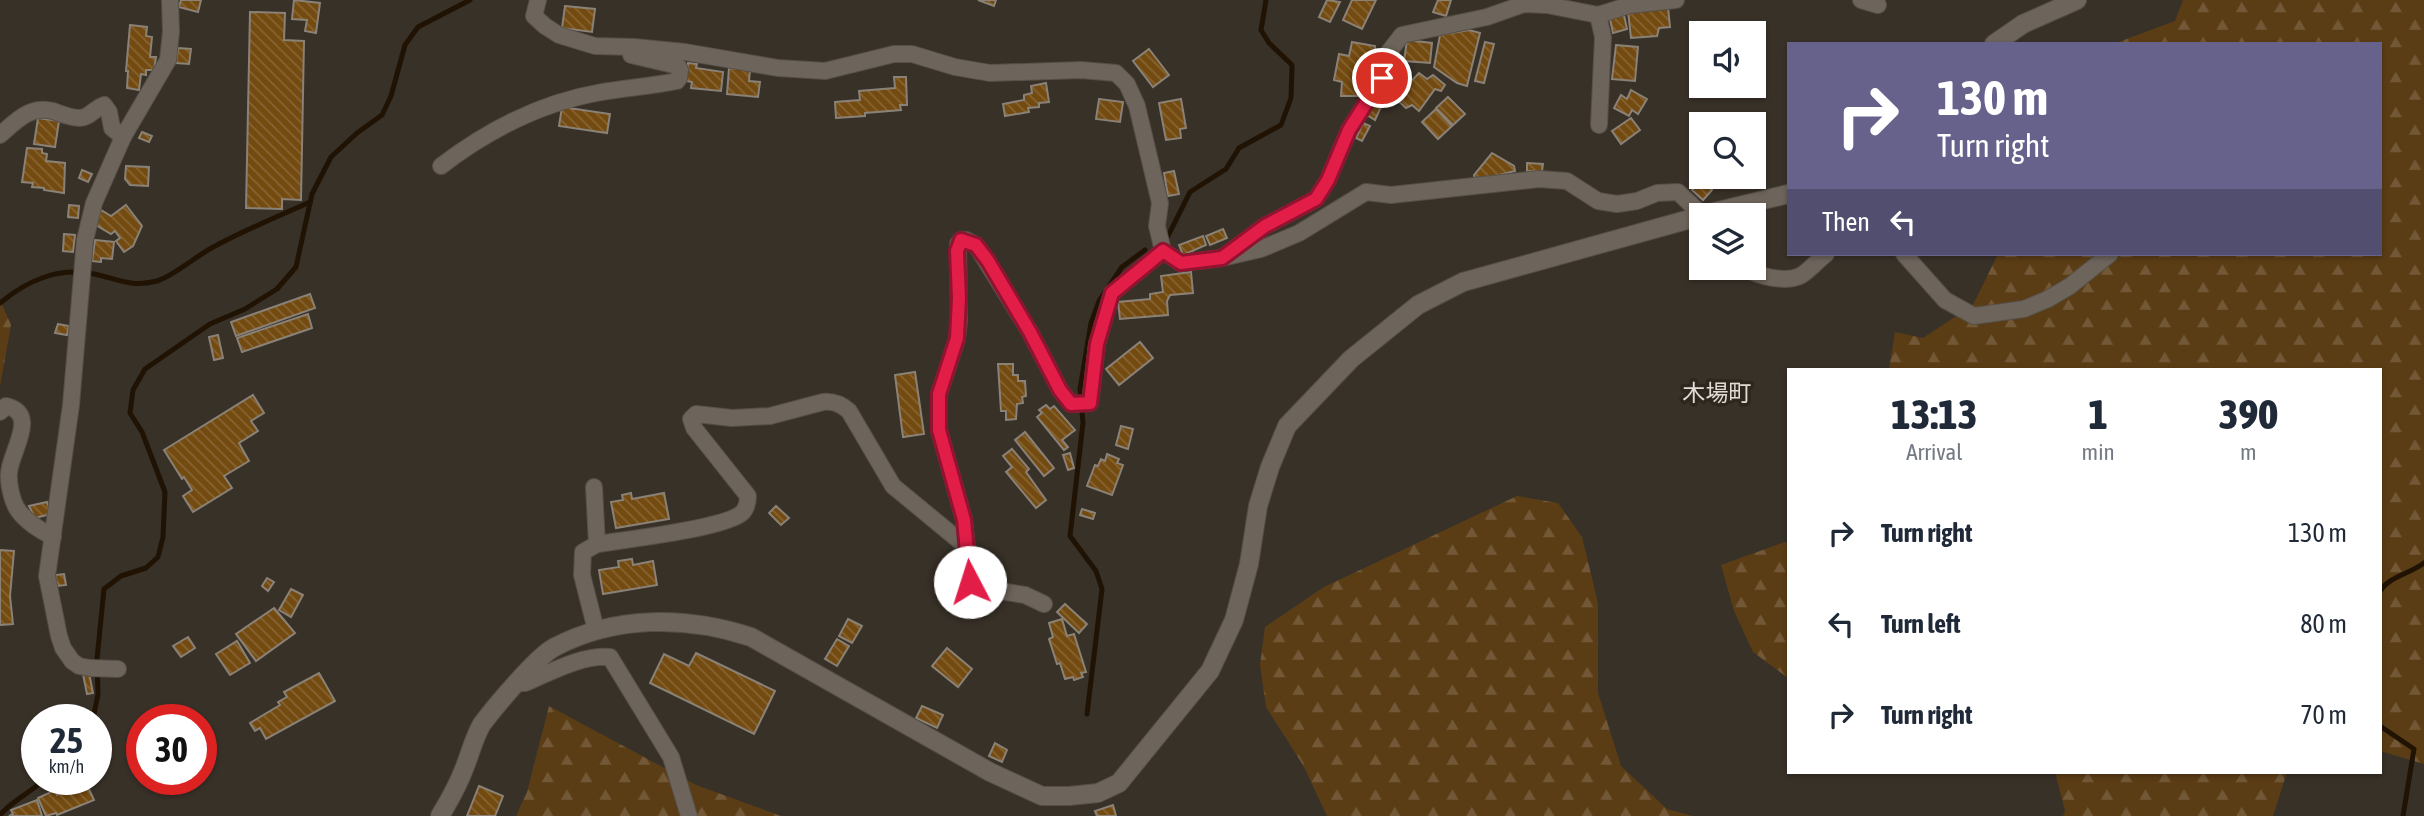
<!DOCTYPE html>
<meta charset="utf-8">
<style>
:root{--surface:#fff;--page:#f2f2f3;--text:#1f2937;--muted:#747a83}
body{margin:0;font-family:"Asap Condensed","Noto Sans JP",sans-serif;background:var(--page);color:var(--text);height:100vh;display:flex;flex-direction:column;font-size:26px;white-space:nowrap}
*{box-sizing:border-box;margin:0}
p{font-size:23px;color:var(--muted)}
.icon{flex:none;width:38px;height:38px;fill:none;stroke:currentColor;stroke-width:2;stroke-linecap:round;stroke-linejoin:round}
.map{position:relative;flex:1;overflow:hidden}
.details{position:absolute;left:1787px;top:368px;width:595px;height:406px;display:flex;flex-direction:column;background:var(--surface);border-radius:0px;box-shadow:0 2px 5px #0004}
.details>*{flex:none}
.banner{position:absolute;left:1787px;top:42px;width:595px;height:214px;border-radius:0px;box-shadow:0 2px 5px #0004;background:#67628c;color:#fff;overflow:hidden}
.fabs{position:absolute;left:1689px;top:21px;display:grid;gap:14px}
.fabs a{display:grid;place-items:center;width:77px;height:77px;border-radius:0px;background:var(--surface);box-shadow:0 2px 5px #0004;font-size:35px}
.speed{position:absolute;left:21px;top:704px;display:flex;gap:14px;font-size:35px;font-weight:700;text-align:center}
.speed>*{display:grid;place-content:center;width:91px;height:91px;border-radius:50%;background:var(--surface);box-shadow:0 2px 5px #0004;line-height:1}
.speed small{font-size:18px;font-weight:400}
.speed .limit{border:10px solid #d22;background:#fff;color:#111}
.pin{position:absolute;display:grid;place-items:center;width:60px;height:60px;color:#fff;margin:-30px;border:4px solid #fff;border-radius:50%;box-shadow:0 2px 7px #0007}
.me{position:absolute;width:77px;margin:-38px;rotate:355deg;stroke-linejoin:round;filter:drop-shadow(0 0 5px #0008)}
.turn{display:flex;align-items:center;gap:24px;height:147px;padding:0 35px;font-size:32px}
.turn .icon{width:91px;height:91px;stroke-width:2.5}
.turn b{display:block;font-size:49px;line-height:60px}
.then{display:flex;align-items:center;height:66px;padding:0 35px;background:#0003;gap:14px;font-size:26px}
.eta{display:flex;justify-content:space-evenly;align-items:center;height:119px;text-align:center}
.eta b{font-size:42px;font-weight:800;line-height:49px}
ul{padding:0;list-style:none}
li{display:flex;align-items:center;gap:21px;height:91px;padding:0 35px}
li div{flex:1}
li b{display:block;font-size:26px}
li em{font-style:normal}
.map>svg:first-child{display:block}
.forest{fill:url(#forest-firs)}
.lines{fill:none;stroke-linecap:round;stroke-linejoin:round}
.stream{stroke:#201303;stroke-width:5}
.building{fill:url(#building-back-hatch);stroke:#8a8177;stroke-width:2}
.minor-casing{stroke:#554f47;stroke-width:18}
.tertiary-casing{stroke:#554f47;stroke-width:20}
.minor{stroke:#6d645b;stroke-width:16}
.tertiary{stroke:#6d645b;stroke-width:18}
.route-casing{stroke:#92132f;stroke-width:18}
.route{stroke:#e11d48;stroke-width:12}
.labels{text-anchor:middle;stroke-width:7;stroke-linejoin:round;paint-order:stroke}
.quarter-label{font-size:23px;fill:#e0dbd5;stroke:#2e271e}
</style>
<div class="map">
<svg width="2424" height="816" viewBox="0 0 2424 816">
<defs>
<pattern id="forest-firs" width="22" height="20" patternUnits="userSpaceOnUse" patternTransform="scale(1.75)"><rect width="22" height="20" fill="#5b3d15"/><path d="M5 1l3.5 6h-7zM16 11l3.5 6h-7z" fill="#725836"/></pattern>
<pattern id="building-back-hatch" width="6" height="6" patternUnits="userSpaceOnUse" patternTransform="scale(1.75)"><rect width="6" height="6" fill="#734a10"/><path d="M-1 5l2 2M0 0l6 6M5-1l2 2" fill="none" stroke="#876432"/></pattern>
</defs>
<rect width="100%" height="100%" fill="#383128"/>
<g class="forest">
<polygon points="2183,0 2424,0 2424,764 2380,751 2380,369 1889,369 1895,332 1923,338 1973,305 1998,254 2380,254 2380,44 2113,44 2175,21"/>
<polygon points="0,300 11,325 0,386"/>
<polygon points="1517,496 1558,503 1582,537 1598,603 1598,693 1621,766 1667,809 1693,816 1327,816 1303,765 1266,707 1260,665 1265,627 1324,587"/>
<polygon points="1788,541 1788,678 1753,652 1734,611 1721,565"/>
<polygon points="549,706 696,785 781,816 516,816 527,792"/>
<polygon points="2055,772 2287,772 2273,816 2063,816 2065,811"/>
</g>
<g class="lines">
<g class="stream">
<polyline points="1168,236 1190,192 1226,169 1239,148 1281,125 1291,98 1292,65 1269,43 1261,30 1266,0"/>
<path d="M0,303C28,280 58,267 94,274C118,279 131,288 157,281C176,275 198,254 217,245C247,229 279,216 310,202"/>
<path d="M2380,591C2390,576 2410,574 2424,563"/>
<polyline points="1087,714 1102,589 1096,571 1070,536 1083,423 1080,389 1091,323 1099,301 1122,267 1145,250"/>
<polyline points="93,719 98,694 97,659 104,589 121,576 146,568 158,557 163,537 165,492 142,432 130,413 133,390 145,369 210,324 245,309 277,289 296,267 312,194 331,157 357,133 382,115 391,96 405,45 418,27 470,0"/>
<polyline points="2380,726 2414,749 2403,816"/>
<path d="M0,815C13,800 30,793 45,779"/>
</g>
</g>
<g class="building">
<polygon points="181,0 201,0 198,12 179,7"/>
<polygon points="294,0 320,3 316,33 305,31 307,20 292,19"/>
<polygon points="978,0 996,0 994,6"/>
<polygon points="1327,0 1340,2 1330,22 1319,17"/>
<polygon points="1352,0 1376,0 1362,29 1343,20"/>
<polygon points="1438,0 1451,0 1446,16 1433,12"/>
<polygon points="565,6 595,9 592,32 562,28"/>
<polygon points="1668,7 1670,27 1659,28 1657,36 1631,38 1628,11"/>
<polygon points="250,12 285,13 284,40 304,41 301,200 282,199 282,209 246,208"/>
<polygon points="1624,15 1627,29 1613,33 1610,19"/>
<polygon points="130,25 147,27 146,36 152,37 150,57 156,57 154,70 146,70 146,75 141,74 139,90 127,88 128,71 126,71"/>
<polygon points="1469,30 1480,33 1467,86 1457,83 1434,67 1440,35"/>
<polygon points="1407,40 1432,43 1430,63 1404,61"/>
<polygon points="1352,42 1375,46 1373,77 1359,96 1341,96 1342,82 1334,80 1339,54 1349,56"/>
<polygon points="1485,42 1494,44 1484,83 1475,81"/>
<polygon points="1616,45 1638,47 1635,81 1612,79"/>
<polygon points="178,48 191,49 189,64 176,63"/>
<polygon points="1149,49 1169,75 1153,87 1133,61"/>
<polygon points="688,63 697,64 696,68 723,72 721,91 691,88 692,82 686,81"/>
<polygon points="729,68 750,70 749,81 760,82 758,97 727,94"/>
<polygon points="1419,73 1427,79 1433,75 1445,85 1441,91 1435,89 1419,111 1412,105 1406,108 1395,98"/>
<polygon points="894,77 906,77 907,105 900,105 901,110 865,113 865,116 836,118 835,102 860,100 859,91 895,88"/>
<polygon points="1046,83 1049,102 1039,103 1039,107 1028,108 1029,112 1005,116 1003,104 1024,100 1024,95 1032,93 1031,86"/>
<polygon points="1631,90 1647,99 1638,114 1632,110 1629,116 1614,108 1621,95 1627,99"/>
<polygon points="1448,97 1465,114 1453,125 1436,108"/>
<polygon points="1099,99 1123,102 1120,122 1096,119"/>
<polygon points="1181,99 1186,128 1180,129 1181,138 1166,140 1159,103"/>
<polygon points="1374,103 1381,107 1375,120 1367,115"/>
<polygon points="562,107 610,114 607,133 559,126"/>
<polygon points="1436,109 1452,126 1438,139 1422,122"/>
<polygon points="38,118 59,121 55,147 34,144"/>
<polygon points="1631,118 1640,130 1621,144 1612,131"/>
<polygon points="1363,123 1370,126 1362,141 1356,138"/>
<polygon points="142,132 152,136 149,142 139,138"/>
<polygon points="27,148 42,149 42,153 47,154 46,161 65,163 64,193 44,190 44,188 32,187 33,183 22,182"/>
<polygon points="1492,153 1514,166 1515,171 1475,181 1474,175"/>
<polygon points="1527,163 1543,164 1542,171 1527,171"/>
<polygon points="126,166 149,167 148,186 130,185 125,179"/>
<polygon points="82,170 92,174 88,182 79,178"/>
<polygon points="1174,171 1179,194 1168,196 1164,173"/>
<polygon points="1702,180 1712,190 1703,200 1692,190"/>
<polygon points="69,205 79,206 78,218 68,217"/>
<polygon points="126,205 142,226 133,246 124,252 116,241 120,238 115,231 111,234 96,225 101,210 111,216"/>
<polygon points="1223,229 1227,238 1210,245 1206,236"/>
<polygon points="64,234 75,235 73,252 63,251"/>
<polygon points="1203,236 1206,245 1183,255 1179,245"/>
<polygon points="95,240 114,242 112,259 101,258 101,262 92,261"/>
<polygon points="1191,272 1193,293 1170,295 1167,301 1168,315 1120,319 1118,302 1150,299 1150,294 1163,292 1161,276"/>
<polygon points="310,294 315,308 236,336 231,322"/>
<polygon points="308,314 312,328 242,352 237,338"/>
<polygon points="58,324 69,326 67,335 55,333"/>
<polygon points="218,335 223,358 214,360 209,337"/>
<polygon points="1140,342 1153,358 1119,385 1106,369"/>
<polygon points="998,364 1013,364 1013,375 1018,375 1018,381 1025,381 1026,396 1022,397 1023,403 1017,404 1016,419 1006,420 1006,411 1001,411"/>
<polygon points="915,372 924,434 903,437 895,375"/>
<polygon points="253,395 264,413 251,421 258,431 239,443 249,461 224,476 232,488 193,512 183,496 192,490 184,477 182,479 164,450"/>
<polygon points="1046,405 1050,409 1054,406 1075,430 1062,440 1068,447 1064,450 1037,417 1042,413 1039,410"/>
<polygon points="1121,426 1133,429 1128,449 1116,445"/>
<polygon points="1025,432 1054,468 1044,476 1015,440"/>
<polygon points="1012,449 1029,469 1026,472 1046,500 1036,508 1006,472 1012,467 1003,456"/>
<polygon points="1070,453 1074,468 1068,470 1063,455"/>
<polygon points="1107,454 1119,459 1117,463 1123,465 1112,495 1087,486 1095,465 1098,466 1101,459 1105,461"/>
<polygon points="631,493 632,499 664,493 669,519 616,528 611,502 623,500 622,495"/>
<polygon points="47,502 49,509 47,515 35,518 29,506"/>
<polygon points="776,506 789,518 781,525 769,513"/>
<polygon points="1082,509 1095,513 1093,519 1080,515"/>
<polygon points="0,550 14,551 10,596 13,624 0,625"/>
<polygon points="632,559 633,565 653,561 657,585 603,594 599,570 619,567 618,561"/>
<polygon points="64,574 66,585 58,586 55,575"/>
<polygon points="267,578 274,582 268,591 262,586"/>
<polygon points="291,589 303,595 291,617 279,610"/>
<polygon points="1065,604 1087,624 1079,633 1057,612"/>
<polygon points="274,608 295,633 256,661 236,634"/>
<polygon points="848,619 862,626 852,643 839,636"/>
<polygon points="1062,619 1067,636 1074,634 1086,672 1081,673 1083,677 1074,680 1073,677 1065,679 1060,663 1057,664 1049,639 1053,637 1049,623"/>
<polygon points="188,637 195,648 181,657 173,646"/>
<polygon points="837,639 849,646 837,666 825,659"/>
<polygon points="237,641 250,663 230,675 216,654"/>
<polygon points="947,648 972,669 958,687 932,666"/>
<polygon points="696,653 775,691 754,734 650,683 664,654 689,666"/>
<polygon points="89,673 93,693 87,694 83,674"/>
<polygon points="319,673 335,701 266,739 260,728 255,731 250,723 280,705 278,702 287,697 284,692"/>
<polygon points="922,706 943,715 937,728 916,718"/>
<polygon points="995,743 1007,750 1002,762 989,756"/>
<polygon points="86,783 94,800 57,815 56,813 46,816 38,798 55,790 57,795"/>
<polygon points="479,786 503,796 495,816 467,816"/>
<polygon points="37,800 42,816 9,816 13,814 11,810"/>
<polygon points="1113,805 1116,816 1097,816 1095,811"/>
</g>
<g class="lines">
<g class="minor-casing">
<g id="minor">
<path d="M538,0L534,16L545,26L559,35L595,46L634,47L685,52L778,68L825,71L894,54H912L955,67L990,73L1081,70L1116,73L1127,84L1137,106L1160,203L1157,226L1163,251L1112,293L1097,344L1090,403L1071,404L1060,390L1030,332L976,245L966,240H961L958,244L959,320L957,339L939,394V430L964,520L967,547L893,486L849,411C841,404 834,401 823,402L770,416L732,418L696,414L691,419L694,428L748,496C748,502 747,507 743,512C728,528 624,540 597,544L583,552L582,575L596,630"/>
<polyline points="1861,0 1878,5"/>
<polyline points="1598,15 1603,37 1599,125"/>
<path d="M0,135C16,121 30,105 53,111C61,114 71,118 80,118C89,118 95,108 104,105L109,112L112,128L123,137"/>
<path d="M441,166C488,130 543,102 602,92C626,88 652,86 677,81L679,78L680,70L678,66L631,55"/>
<polyline points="1163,251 1181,263 1222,258 1261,249 1299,233 1366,192 1391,195 1539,179 1567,181 1598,201 1617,204 1637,201 1657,193 1678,192 1702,215"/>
<polyline points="1904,254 1945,300 1974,316 2024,309 2048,299 2070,286 2110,254"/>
<polyline points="1222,258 1265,226 1316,199 1328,180 1349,130 1382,78 1388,53 1402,35 1487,17 1524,4 1547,5 1598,15 1630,5 1676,0"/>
<path d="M1745,268C1758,276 1784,283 1800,276C1809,271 1818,260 1826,254"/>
<path d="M0,412L6,406C40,414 10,452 9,473C8,483 12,502 18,510C26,522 40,530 53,537"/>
<polyline points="594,487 597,544"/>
<polyline points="967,547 970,581 974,587 979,591 1000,591 1025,595 1044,604"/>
<polyline points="118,669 90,668 79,666 72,661 63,648 59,636 47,576 71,405 85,240 94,203 123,137 168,60 171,32 170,0"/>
<path d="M517,683H525C551,672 581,655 610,657L671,757L689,816"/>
</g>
</g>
<g class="tertiary-casing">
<g id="tertiary">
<polyline points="1994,44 2023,24 2077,0"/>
<polyline points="1702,215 1788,194"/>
<path d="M440,816C449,801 458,785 464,769C470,755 474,737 482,724C494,708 538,655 555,647C616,615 687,616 751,637L990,772L1042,796H1069L1098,793L1119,783L1210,671L1234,620L1249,564L1258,506L1270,467L1287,426L1351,359L1418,305L1463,282L1701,216"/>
</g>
</g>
<use href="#minor" class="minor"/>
<use href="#tertiary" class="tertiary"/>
</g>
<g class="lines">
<g class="route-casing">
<polyline id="route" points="970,582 964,520 939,430 939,394 957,338 959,298 957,251 961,240 976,245 988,261 1030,332 1060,390 1071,404 1090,403 1097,344 1112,293 1163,251 1181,263 1222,258 1265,226 1316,199 1328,180 1349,130 1382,78"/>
</g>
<use href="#route" class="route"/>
</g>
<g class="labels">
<g class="quarter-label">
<text x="1717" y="401">木場町</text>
</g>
</g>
</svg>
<div class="fabs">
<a><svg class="icon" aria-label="sound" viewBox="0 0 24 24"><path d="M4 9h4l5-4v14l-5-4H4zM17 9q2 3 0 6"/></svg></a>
<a><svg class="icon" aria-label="search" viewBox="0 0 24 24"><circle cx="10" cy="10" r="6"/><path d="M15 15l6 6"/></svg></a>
<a><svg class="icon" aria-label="layers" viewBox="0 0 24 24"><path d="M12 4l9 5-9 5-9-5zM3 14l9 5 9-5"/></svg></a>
</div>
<div class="speed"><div>25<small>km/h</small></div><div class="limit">30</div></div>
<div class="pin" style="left:1382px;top:78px;background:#d93025"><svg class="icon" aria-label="arrive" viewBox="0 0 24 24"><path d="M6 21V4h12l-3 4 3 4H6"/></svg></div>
<svg class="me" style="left:970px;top:582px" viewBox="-20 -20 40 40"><circle r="19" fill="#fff"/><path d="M0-13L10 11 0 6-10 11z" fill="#e11d48"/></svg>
<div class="banner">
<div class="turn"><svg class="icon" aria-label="right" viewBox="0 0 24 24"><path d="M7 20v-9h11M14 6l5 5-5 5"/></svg><div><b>130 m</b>Turn right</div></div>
<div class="then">Then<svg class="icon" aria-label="left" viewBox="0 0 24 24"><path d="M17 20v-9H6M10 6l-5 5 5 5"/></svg></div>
</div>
<section class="details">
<div class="eta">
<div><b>13:13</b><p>Arrival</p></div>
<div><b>1</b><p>min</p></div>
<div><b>390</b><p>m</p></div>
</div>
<ul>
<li><svg class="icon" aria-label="right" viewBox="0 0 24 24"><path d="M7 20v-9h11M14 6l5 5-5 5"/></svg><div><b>Turn right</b></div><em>130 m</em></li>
<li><svg class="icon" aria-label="left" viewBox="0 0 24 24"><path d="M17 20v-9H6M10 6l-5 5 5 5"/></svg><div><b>Turn left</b></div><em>80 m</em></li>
<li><svg class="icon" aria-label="right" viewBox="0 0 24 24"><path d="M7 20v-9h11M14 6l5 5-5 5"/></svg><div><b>Turn right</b></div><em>70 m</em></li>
</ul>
</section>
</div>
